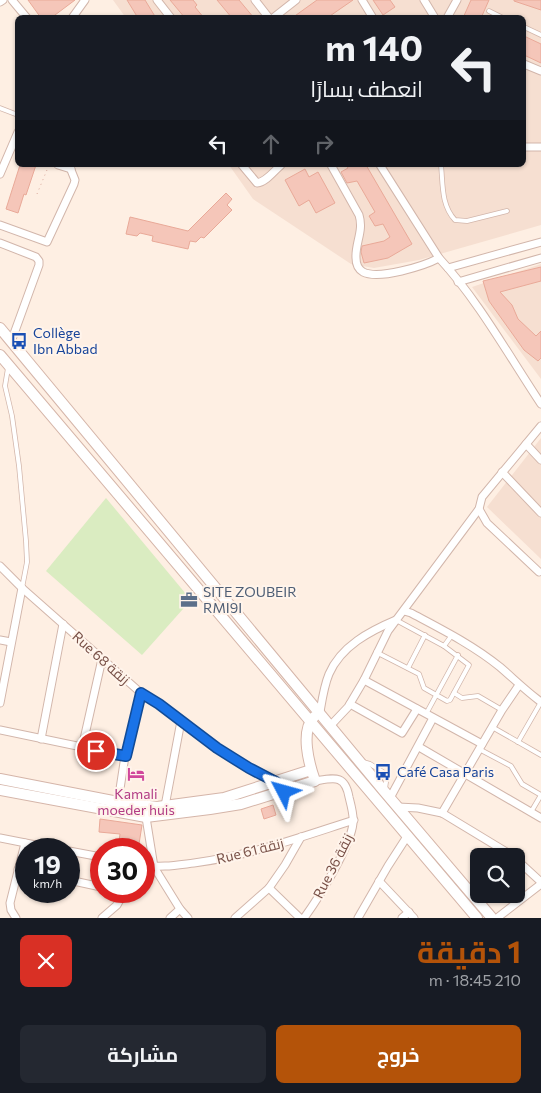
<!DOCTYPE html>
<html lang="ar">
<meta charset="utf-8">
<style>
:root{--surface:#171b24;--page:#242831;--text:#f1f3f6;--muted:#9ea1a6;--accent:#b45309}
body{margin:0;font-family:Commissioner,Cairo,sans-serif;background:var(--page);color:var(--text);direction:rtl;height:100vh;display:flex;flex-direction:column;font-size:19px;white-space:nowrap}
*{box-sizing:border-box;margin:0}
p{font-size:16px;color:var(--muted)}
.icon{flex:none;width:28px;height:28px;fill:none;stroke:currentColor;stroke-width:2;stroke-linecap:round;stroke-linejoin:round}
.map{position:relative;height:918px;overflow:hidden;direction:ltr}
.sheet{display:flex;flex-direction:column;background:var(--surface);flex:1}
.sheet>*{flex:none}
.guide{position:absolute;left:15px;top:15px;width:511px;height:152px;border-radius:8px;box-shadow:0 1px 4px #0004;direction:rtl;background:#171b24;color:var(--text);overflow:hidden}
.tools{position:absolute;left:470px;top:848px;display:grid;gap:10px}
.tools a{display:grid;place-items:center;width:55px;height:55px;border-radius:8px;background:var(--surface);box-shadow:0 1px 4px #0004;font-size:25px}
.speed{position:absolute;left:15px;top:838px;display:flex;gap:10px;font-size:25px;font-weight:700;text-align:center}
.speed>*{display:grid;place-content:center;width:65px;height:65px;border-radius:50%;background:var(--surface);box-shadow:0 1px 4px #0004;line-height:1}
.speed small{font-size:12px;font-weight:400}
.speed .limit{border:8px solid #d22;background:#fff;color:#111}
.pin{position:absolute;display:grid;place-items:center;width:42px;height:42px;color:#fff;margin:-21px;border:2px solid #fff;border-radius:50%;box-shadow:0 1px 5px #0007}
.me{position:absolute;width:55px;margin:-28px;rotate:309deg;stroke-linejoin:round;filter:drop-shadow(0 0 4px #0008)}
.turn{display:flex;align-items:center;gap:18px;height:105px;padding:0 20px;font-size:22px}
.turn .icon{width:65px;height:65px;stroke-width:2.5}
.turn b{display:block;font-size:35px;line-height:42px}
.lanes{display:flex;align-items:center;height:48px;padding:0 20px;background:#0003;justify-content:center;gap:25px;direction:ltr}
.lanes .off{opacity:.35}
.round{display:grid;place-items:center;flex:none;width:52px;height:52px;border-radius:8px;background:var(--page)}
.head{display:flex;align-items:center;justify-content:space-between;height:85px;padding:0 20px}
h1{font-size:30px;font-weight:700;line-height:38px;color:var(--accent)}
.action{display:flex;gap:10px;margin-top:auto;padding:10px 20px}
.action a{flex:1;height:58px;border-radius:8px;background:var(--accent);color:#fff;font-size:20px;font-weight:700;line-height:58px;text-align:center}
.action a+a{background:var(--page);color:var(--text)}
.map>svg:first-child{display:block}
.residential{fill:#f6dfd1}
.green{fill:#daecc1}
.building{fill:#f5c6b9;stroke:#e9a998}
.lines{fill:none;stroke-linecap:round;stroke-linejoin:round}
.lane-casing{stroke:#d2b6ab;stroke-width:5.5}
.street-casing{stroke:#d2b6ab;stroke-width:9}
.secondary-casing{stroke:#d5b5a9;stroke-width:12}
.path{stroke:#daa99c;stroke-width:1;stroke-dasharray:1 4;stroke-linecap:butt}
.lane{stroke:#fff;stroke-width:4}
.street{stroke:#fff;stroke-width:7}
.secondary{stroke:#fff;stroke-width:10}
.route-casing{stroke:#114b97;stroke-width:12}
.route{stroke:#1a73e8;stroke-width:9}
.labels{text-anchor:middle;stroke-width:4;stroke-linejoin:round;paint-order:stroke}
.transit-label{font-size:14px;fill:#164399;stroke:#fff4eb;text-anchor:start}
.service-label{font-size:14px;fill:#4e5e75;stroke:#fff4eb;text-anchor:start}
.street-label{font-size:14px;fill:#785047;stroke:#fff4eb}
.hotel-label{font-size:14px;fill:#b23c85;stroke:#fff4eb}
</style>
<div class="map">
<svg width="541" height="918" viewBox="0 0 541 918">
<rect width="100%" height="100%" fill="#feefe3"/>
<g class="residential">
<polygon points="113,0 541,0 541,225 419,260 374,268 351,264 253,199 229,165 524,165 524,18 126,18"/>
<polygon points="541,264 541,379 472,287"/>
<polygon points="541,438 541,559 487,507"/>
</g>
<polygon class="green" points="106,498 191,600 142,655 46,571"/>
<g class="building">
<polygon points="28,0 75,0 51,18 41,18"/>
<polygon points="127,0 145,0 156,18 138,18"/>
<polygon points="170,0 193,0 197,5 195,7 204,18 185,18"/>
<polygon points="217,0 239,0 254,18 232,18"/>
<polygon points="317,0 353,0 327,18 292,18"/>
<polygon points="373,0 390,0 395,7 383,15"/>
<polygon points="471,0 489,0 481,18 463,18"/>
<polygon points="514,0 541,0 541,10 514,1"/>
<polygon points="524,36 541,44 541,63 524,55"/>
<polygon points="20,165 36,165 26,195 24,194 18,213 6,209"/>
<polygon points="346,165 366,165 412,244 388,258 364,263 361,252 362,246 384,241 390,237 383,224 375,226 369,216 375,212 357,181 347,183 341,172 348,168"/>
<polygon points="305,169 309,177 318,172 335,203 316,213 309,200 299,206 285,180"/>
<polygon points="226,193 232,199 227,205 232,210 204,238 201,237 196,242 190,241 188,249 152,241 153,236 140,233 137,236 126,234 130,217 188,231"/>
<polygon points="541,267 541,281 500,292 512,305 518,319 536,336 541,331 541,358 538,361 524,350 489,301 483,281"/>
<polygon points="273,805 276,815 264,819 261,809"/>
<polygon points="100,819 142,825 139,844 119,841 120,834 99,832"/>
</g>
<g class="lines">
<g class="lane-casing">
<g id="lane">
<polyline points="489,11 503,18"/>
<polyline points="524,27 541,35"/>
<polyline points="0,108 18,115"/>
<path d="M441,165C443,184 441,205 455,220L467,221L507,211"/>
<polyline points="8,368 5,386 12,416 19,466 26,541 27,562 22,588"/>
<polyline points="444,646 452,635"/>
<polyline points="376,652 419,674 424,688 447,701 450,700 469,665 444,646 396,620"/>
<polyline points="408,668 425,635"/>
<polyline points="454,693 462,698 478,696 502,710"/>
<polyline points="426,714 458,655"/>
<polyline points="492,727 541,755"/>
<polyline points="518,742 541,702"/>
<polyline points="479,749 511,766 522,784 541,795"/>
<polyline points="363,762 370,764 383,772 386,782 385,789"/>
<polyline points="531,812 541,795"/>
</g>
</g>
<g class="street-casing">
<g id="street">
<polyline points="12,0 27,18"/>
<polyline points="157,0 171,18"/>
<polyline points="255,0 269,18"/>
<polyline points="362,0 373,18"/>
<polyline points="424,0 435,18"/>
<polyline points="0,2 3,0"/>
<polyline points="72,18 85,0"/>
<polyline points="273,18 296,0"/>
<polyline points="447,18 457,0"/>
<polyline points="524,64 541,71"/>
<polyline points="524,147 541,147"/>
<polyline points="58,165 71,169"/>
<path d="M242,165L257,183C266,182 274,171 281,165"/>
<path d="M331,165L359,215C364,231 355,243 356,258C356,263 358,269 363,272C379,280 424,266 439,258L380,165"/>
<polyline points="0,174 18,132"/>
<polyline points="0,225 47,242 74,184 75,180 69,165"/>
<polyline points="0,243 36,257 39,261 39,265 11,342"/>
<path d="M439,258C478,300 509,356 541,404"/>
<polyline points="448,268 541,242"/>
<polyline points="458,282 541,258"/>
<polyline points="526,444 541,460"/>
<polyline points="502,472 541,513"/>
<polyline points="0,566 22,588 141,693 159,704 217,748 249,768 276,782 284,792"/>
<polyline points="539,572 487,523 479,509 482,497 541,426"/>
<path d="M404,611L411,613C441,629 473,645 500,667C514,679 526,691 541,702"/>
<polyline points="0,640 11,642"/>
<polyline points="364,680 482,744"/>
<polyline points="0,703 22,588"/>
<polyline points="350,704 402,733 417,709"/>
<path d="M320,712C322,700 324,686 329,674C341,646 370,631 396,620"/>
<polyline points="331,725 348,707 364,680 388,631 479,509"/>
<polyline points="0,730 125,756"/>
<polyline points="41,739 63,624"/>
<polyline points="419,747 541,818"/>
<polyline points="82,748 102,659"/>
<polyline points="390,798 433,718"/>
<polyline points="118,802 125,756 141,693"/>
<polyline points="144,805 154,867 180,909 188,918"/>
<polyline points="165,806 181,721"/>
<polyline points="398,807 418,808 442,813 513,856"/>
<polyline points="442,813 502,710 519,685"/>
<polyline points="0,838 56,849"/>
<polyline points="69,851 101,857"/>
<polyline points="516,859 541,882"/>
<path d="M144,865C160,868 177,865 194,863C249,856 301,837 354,820"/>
<polyline points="18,869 26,871"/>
<polyline points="69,880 101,887"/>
<polyline points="379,881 414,918"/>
<polyline points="269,888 300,918"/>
<polyline points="16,918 11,910 10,903 25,843"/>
<polyline points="102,918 117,905 122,896 117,891"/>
<polyline points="170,918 180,909"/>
<polyline points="235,918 269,888 285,865 301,837"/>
<path d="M304,918C318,899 351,846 353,823C354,815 351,805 349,797C345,774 334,778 315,781"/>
<polyline points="358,918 388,866 408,835"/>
<polyline points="402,918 409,912"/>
<polyline points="497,918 541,884"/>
</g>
</g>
<g class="secondary-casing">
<g id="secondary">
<polyline points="0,328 384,791 492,918"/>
<polyline points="0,355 477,918"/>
<polyline points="0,779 118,802 157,807 224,798 311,770"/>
<path d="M0,790L146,817L210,809L241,804L315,781C309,764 300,731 314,717"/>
</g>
</g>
<polyline class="path" points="37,194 49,165"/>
<use href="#lane" class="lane"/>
<use href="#street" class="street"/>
<use href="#secondary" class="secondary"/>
</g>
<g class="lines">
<g class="route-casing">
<polyline id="route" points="96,751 126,756 141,693 159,704 217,748 249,768 276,782 284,792"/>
</g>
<use href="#route" class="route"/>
</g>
<defs>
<g id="bus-bare" transform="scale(1.35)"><path d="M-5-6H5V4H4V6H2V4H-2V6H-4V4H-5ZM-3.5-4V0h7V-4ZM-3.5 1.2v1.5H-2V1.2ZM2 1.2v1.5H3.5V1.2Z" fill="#1a4fb4" stroke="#fff4eb" stroke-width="2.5" paint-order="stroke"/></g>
<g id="office-bare" transform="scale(1.35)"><path d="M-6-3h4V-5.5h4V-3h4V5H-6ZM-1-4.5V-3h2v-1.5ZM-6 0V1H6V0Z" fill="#5c6f8a" stroke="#fff4eb" stroke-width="2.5" paint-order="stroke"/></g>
<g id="hotel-bare" transform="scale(1.35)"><path d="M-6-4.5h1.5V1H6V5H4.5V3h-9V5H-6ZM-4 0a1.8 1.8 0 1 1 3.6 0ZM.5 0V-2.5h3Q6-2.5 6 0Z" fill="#d1479c" stroke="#fff4eb" stroke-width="2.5" paint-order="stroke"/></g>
</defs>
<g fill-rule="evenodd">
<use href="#bus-bare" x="19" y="341"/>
<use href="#office-bare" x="189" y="600"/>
<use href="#bus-bare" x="383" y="772"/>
<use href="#hotel-bare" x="136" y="774"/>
</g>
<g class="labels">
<g class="transit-label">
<text x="33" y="338">Collège<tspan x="33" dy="16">Ibn Abbad</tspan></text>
<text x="397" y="777">Café Casa Paris</text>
</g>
<g class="service-label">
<text x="203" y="597">SITE ZOUBEIR<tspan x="203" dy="16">RMI9I</tspan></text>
</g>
<g class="street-label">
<text transform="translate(101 658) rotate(42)" y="5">Rue 68 زنقة</text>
<text transform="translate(250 851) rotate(-14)" y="5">Rue 61 زنقة</text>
<text transform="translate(333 866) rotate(-63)" y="5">Rue 36 زنقة</text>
</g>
<g class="hotel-label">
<text x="136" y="799">Kamali<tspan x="136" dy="16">moeder huis</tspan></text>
</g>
</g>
</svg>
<div class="tools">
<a><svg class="icon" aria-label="search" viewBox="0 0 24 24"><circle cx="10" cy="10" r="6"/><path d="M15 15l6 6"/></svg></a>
</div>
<div class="speed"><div>19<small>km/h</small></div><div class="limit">30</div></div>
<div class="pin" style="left:96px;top:751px;background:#d93025"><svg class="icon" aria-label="arrive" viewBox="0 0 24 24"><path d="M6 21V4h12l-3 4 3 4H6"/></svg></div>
<svg class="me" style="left:284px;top:792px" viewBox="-20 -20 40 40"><path d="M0-17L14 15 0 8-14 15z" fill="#1a73e8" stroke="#fff" stroke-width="4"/></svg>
<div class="guide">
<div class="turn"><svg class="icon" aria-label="left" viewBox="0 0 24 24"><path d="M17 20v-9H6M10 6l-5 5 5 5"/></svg><div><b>140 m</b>انعطف يسارًا</div></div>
<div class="lanes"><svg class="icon" aria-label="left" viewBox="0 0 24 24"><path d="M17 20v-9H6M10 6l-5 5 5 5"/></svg><svg class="icon off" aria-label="ahead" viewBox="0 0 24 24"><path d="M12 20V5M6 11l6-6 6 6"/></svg><svg class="icon off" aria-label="right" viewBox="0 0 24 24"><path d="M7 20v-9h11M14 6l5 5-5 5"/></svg></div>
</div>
</div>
<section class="sheet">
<div class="head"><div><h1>1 دقيقة</h1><p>210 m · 18:45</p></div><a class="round" style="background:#d93025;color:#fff"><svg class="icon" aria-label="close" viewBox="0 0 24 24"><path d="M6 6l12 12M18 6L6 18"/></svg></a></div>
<div class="action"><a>خروج</a><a>مشاركة</a></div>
</section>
